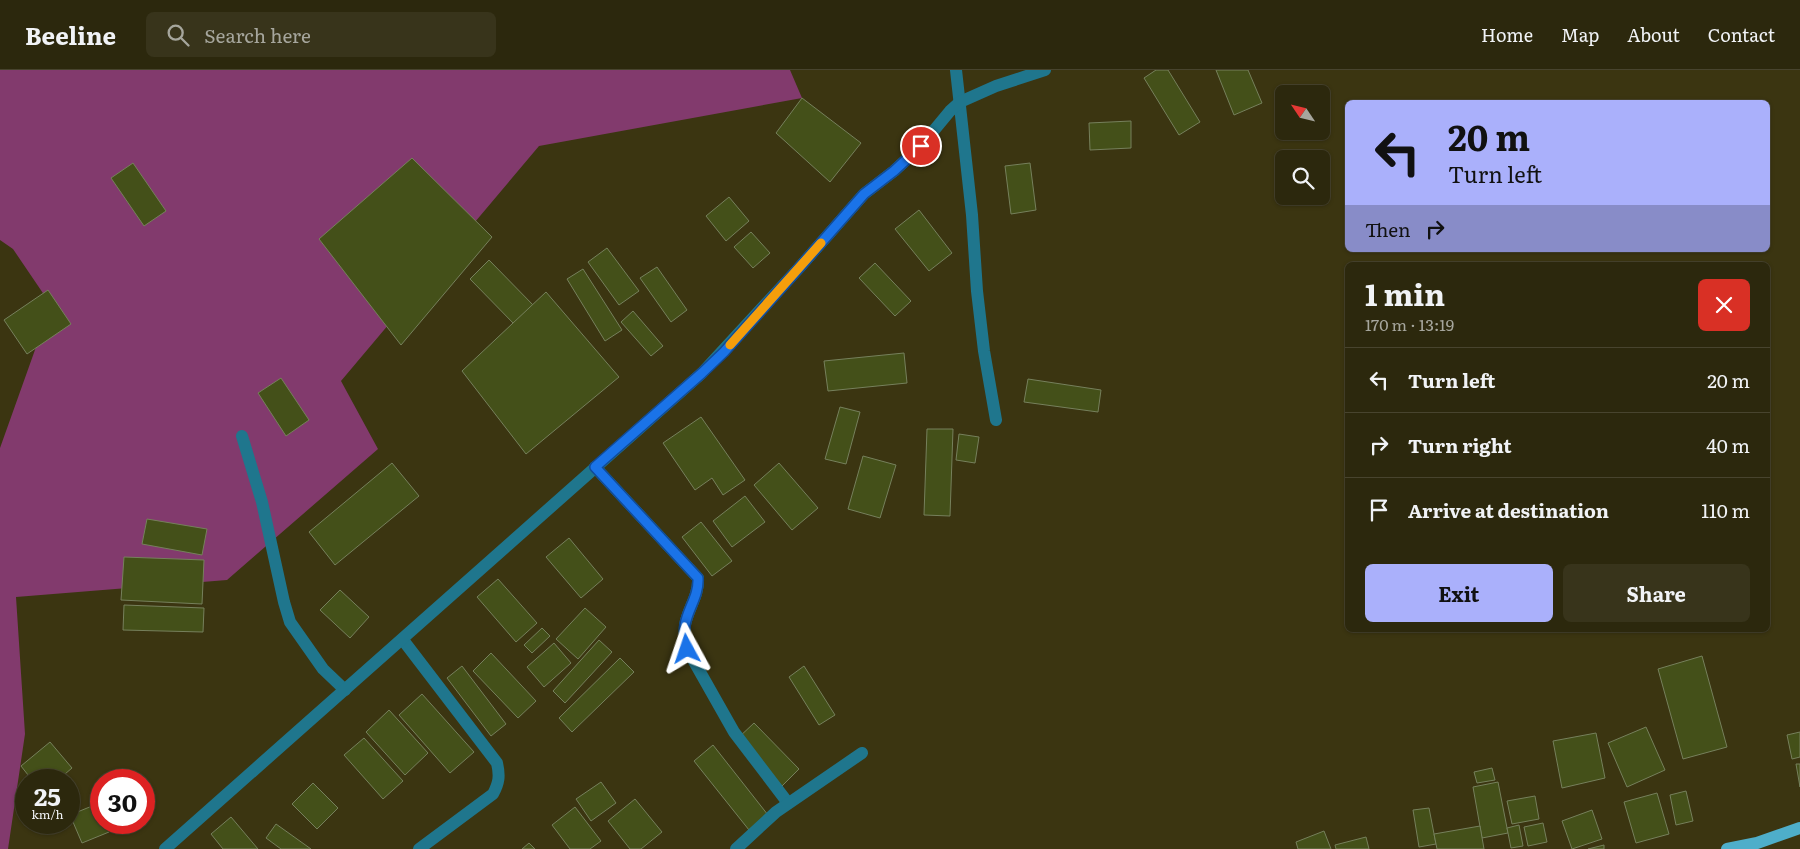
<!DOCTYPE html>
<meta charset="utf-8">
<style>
:root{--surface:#2c280d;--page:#38341b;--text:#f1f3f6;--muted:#a6a69d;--line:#48442e;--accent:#aab0fb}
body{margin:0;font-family:Literata,serif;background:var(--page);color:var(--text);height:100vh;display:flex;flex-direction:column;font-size:19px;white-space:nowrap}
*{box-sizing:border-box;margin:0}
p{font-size:16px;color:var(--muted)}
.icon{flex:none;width:28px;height:28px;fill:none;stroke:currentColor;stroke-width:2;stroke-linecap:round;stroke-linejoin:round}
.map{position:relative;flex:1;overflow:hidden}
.panel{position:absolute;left:1345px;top:192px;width:425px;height:370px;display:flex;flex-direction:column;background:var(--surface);border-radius:8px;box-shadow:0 1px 4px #0004,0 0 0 1px var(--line)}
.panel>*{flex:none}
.top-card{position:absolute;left:1345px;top:30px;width:425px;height:152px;border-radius:8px;box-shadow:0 1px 4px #0004,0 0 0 1px var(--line);background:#aab0fb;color:#111;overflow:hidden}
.needle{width:32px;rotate:305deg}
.fabs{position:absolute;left:1275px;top:15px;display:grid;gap:10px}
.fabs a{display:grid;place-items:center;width:55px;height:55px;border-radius:8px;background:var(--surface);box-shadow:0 1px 4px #0004,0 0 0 1px var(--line);font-size:25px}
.speed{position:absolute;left:15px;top:699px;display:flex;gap:10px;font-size:25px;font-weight:700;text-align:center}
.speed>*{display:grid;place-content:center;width:65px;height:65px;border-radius:50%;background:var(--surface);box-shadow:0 1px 4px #0004,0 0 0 1px var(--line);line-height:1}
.speed small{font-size:12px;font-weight:400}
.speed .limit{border:8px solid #d22;background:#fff;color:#111}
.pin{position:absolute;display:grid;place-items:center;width:42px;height:42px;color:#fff;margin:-21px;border:2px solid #fff;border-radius:50%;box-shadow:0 1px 5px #0007}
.me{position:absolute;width:55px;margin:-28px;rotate:355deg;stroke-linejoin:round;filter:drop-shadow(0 0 4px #0008)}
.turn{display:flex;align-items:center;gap:18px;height:105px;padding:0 20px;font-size:22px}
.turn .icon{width:65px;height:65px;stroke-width:2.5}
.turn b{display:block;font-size:35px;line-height:42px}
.then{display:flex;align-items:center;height:48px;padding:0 20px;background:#0003;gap:10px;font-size:19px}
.round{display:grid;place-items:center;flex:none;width:52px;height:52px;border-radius:8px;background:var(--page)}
.head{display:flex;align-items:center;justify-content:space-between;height:85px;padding:0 20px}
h1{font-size:30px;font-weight:700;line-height:38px}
.cta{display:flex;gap:10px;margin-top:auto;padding:10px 20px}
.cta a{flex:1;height:58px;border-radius:8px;background:var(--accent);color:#111;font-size:20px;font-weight:700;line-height:58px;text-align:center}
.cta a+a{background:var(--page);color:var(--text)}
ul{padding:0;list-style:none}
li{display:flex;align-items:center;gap:15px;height:65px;padding:0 20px;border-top:1px solid var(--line)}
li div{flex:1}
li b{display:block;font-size:19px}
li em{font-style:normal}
header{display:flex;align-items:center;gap:30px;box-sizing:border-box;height:70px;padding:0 25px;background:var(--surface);border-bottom:1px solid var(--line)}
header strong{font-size:24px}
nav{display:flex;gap:28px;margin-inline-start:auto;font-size:18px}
.search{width:350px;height:45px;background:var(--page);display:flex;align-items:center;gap:12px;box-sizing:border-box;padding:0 18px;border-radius:8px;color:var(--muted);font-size:19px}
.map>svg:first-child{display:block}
.green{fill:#823a6d}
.building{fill:#445019;stroke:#76805c}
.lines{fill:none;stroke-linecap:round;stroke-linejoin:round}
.minor{stroke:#1f768d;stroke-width:12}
.major{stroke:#4eaeca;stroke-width:12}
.route-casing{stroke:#114b97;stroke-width:12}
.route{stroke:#1a73e8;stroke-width:9}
.slow{stroke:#f59e0b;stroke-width:9}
</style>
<header>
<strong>Beeline</strong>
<div class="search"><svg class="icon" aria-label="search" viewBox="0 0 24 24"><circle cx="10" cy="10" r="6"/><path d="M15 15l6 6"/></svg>Search here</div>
<nav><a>Home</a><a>Map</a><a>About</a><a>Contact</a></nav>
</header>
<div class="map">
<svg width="1800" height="779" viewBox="0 0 1800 779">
<rect width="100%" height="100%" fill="#3b3511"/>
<polygon class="green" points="0,0 790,0 802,28 539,76 341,311 378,379 227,510 16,527 25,664 8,779 0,779 0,378 51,235 13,179 0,170"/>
<g class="building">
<polygon points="1156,0 1168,0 1200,52 1179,65 1144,8"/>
<polygon points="1216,0 1248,0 1262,33 1234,45"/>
<polygon points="802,28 861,73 830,112 776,63"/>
<polygon points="1131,51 1131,78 1090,80 1089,53"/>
<polygon points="412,88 492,167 401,275 319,169"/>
<polygon points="133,93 166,141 144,156 111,108"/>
<polygon points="1030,93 1036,140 1011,144 1005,96"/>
<polygon points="729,127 749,151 726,171 706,146"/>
<polygon points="919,140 952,183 929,201 895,159"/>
<polygon points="751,162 770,183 753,198 734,177"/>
<polygon points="607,178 639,221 619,235 588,192"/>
<polygon points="489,190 535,237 516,256 470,209"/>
<polygon points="875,193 911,231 895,246 859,208"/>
<polygon points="657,197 687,240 671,252 640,208"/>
<polygon points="583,199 622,260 605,271 567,209"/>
<polygon points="48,220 71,254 27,284 4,250"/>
<polygon points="546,222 619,307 526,384 462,301"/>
<polygon points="633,241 663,276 651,286 621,252"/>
<polygon points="904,283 907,313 828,321 824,291"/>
<polygon points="281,308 309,350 286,366 258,323"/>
<polygon points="1028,309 1101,320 1098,342 1024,332"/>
<polygon points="840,337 860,342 846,394 825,389"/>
<polygon points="701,347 745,410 723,425 712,408 695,420 663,373"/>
<polygon points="927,359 953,359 950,446 924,445"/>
<polygon points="959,364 979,367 975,393 956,390"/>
<polygon points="863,386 896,395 880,448 848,439"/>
<polygon points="392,393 419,426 335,495 309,462"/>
<polygon points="779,393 818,438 792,460 754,415"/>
<polygon points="745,426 765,452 732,477 713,451"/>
<polygon points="147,449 207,459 202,485 142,474"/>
<polygon points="701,452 732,491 712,506 682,467"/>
<polygon points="569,468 603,509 581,528 546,487"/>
<polygon points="124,487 204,490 202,534 121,530"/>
<polygon points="498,509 537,553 516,572 477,527"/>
<polygon points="340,520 369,547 350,568 320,540"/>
<polygon points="124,535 204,538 203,562 123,560"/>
<polygon points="585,538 606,557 578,589 556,569"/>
<polygon points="542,558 550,566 532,583 524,575"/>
<polygon points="599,570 612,582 565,633 553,621"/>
<polygon points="554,573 571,593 544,617 527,597"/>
<polygon points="491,583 536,631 518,648 473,601"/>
<polygon points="1702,586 1727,677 1683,689 1658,599"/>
<polygon points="620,588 634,602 572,662 559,648"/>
<polygon points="462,596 506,654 491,666 447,608"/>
<polygon points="804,596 835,645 819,655 789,607"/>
<polygon points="422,624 474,682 450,703 399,645"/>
<polygon points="389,640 428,683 405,705 366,662"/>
<polygon points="754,653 799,699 782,716 737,669"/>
<polygon points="1646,657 1665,700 1627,717 1608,673"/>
<polygon points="1800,662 1800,687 1792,689 1787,665"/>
<polygon points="1596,663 1605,708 1562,718 1553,671"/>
<polygon points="364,668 403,711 383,729 344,685"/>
<polygon points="50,672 72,698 58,710 32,710 21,696"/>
<polygon points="713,675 768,745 749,760 694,691"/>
<polygon points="1796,694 1800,694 1800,717"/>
<polygon points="1492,698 1495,710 1477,713 1474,702"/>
<polygon points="601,712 616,733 591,751 576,729"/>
<polygon points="1498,712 1508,763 1482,768 1473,717"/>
<polygon points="313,713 338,738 317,759 292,734"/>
<polygon points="1686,721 1693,751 1676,755 1670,725"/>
<polygon points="1657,723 1669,764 1636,773 1624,732"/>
<polygon points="1535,726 1539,749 1512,754 1507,731"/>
<polygon points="635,729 662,762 641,779 630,779 608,751"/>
<polygon points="97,734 101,744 101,752 105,752 109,762 82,773 70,745"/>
<polygon points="575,737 601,771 590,779 570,779 552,755"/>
<polygon points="1429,738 1436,774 1419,777 1413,740"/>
<polygon points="1592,740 1602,769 1572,779 1562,751"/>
<polygon points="231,747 258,779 223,779 211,764"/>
<polygon points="1543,753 1547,772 1528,776 1524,757"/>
<polygon points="276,754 311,779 281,779 266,768"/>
<polygon points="1519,755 1523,776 1511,778 1507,758"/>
<polygon points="1480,756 1484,779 1437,779 1434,764"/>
<polygon points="1324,761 1331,779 1298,779 1296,772"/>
<polygon points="1366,767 1369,779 1336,779 1335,775"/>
<polygon points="529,773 535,779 522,779"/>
<polygon points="1604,775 1604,779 1588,779"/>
</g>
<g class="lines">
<g class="minor">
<polyline points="956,0 972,145 977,221 984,281 996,350"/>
<polyline points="242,366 262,432 284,532 290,552 323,599 345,620"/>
<path d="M595,397L698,508C699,526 688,538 685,555C684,563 685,571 687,579L734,662L788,733"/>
<path d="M403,570L497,693C500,706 499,713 493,724L419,779"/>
<polyline points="165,779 702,303 799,198 864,124 894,101 921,76 950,41 960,32 996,16 1045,0"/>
<polyline points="736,779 776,742 862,683"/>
</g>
<polyline class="major" points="1727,779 1757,773 1800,758"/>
</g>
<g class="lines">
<g class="route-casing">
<path id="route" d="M687,579C685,571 684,563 685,555C688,538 699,526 698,508L595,397L702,303L724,282L799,198L864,124L894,101L921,76"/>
</g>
<use href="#route" class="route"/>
<polyline class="slow" points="730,275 821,173"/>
</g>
</svg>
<div class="fabs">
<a><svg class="needle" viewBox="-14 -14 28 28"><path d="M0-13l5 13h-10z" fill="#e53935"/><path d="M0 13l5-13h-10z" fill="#a6a69d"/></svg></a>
<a><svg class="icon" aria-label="search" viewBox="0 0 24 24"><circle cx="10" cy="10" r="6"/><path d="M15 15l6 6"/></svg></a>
</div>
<div class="speed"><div>25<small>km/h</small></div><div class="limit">30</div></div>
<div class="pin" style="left:921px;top:76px;background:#d93025"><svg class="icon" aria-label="arrive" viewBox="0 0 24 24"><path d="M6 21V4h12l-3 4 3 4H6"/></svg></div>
<svg class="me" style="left:687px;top:579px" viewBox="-20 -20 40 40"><path d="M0-17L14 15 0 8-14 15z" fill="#1a73e8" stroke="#fff" stroke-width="4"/></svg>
<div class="top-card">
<div class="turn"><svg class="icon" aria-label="left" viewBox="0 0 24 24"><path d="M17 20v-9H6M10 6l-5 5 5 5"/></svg><div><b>20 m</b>Turn left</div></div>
<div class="then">Then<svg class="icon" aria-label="right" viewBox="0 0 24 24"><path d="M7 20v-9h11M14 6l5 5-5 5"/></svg></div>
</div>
<section class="panel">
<div class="head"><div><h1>1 min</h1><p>170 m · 13:19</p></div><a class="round" style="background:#d93025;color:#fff"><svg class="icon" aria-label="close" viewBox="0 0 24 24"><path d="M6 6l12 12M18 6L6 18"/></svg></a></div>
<ul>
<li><svg class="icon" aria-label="left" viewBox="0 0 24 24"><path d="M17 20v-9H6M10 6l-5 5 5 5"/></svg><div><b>Turn left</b></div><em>20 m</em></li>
<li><svg class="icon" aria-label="right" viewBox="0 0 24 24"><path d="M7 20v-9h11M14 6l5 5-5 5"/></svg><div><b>Turn right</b></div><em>40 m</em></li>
<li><svg class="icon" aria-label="arrive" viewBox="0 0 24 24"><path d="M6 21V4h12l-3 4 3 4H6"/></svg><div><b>Arrive at destination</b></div><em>110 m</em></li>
</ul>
<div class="cta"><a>Exit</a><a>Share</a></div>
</section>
</div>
